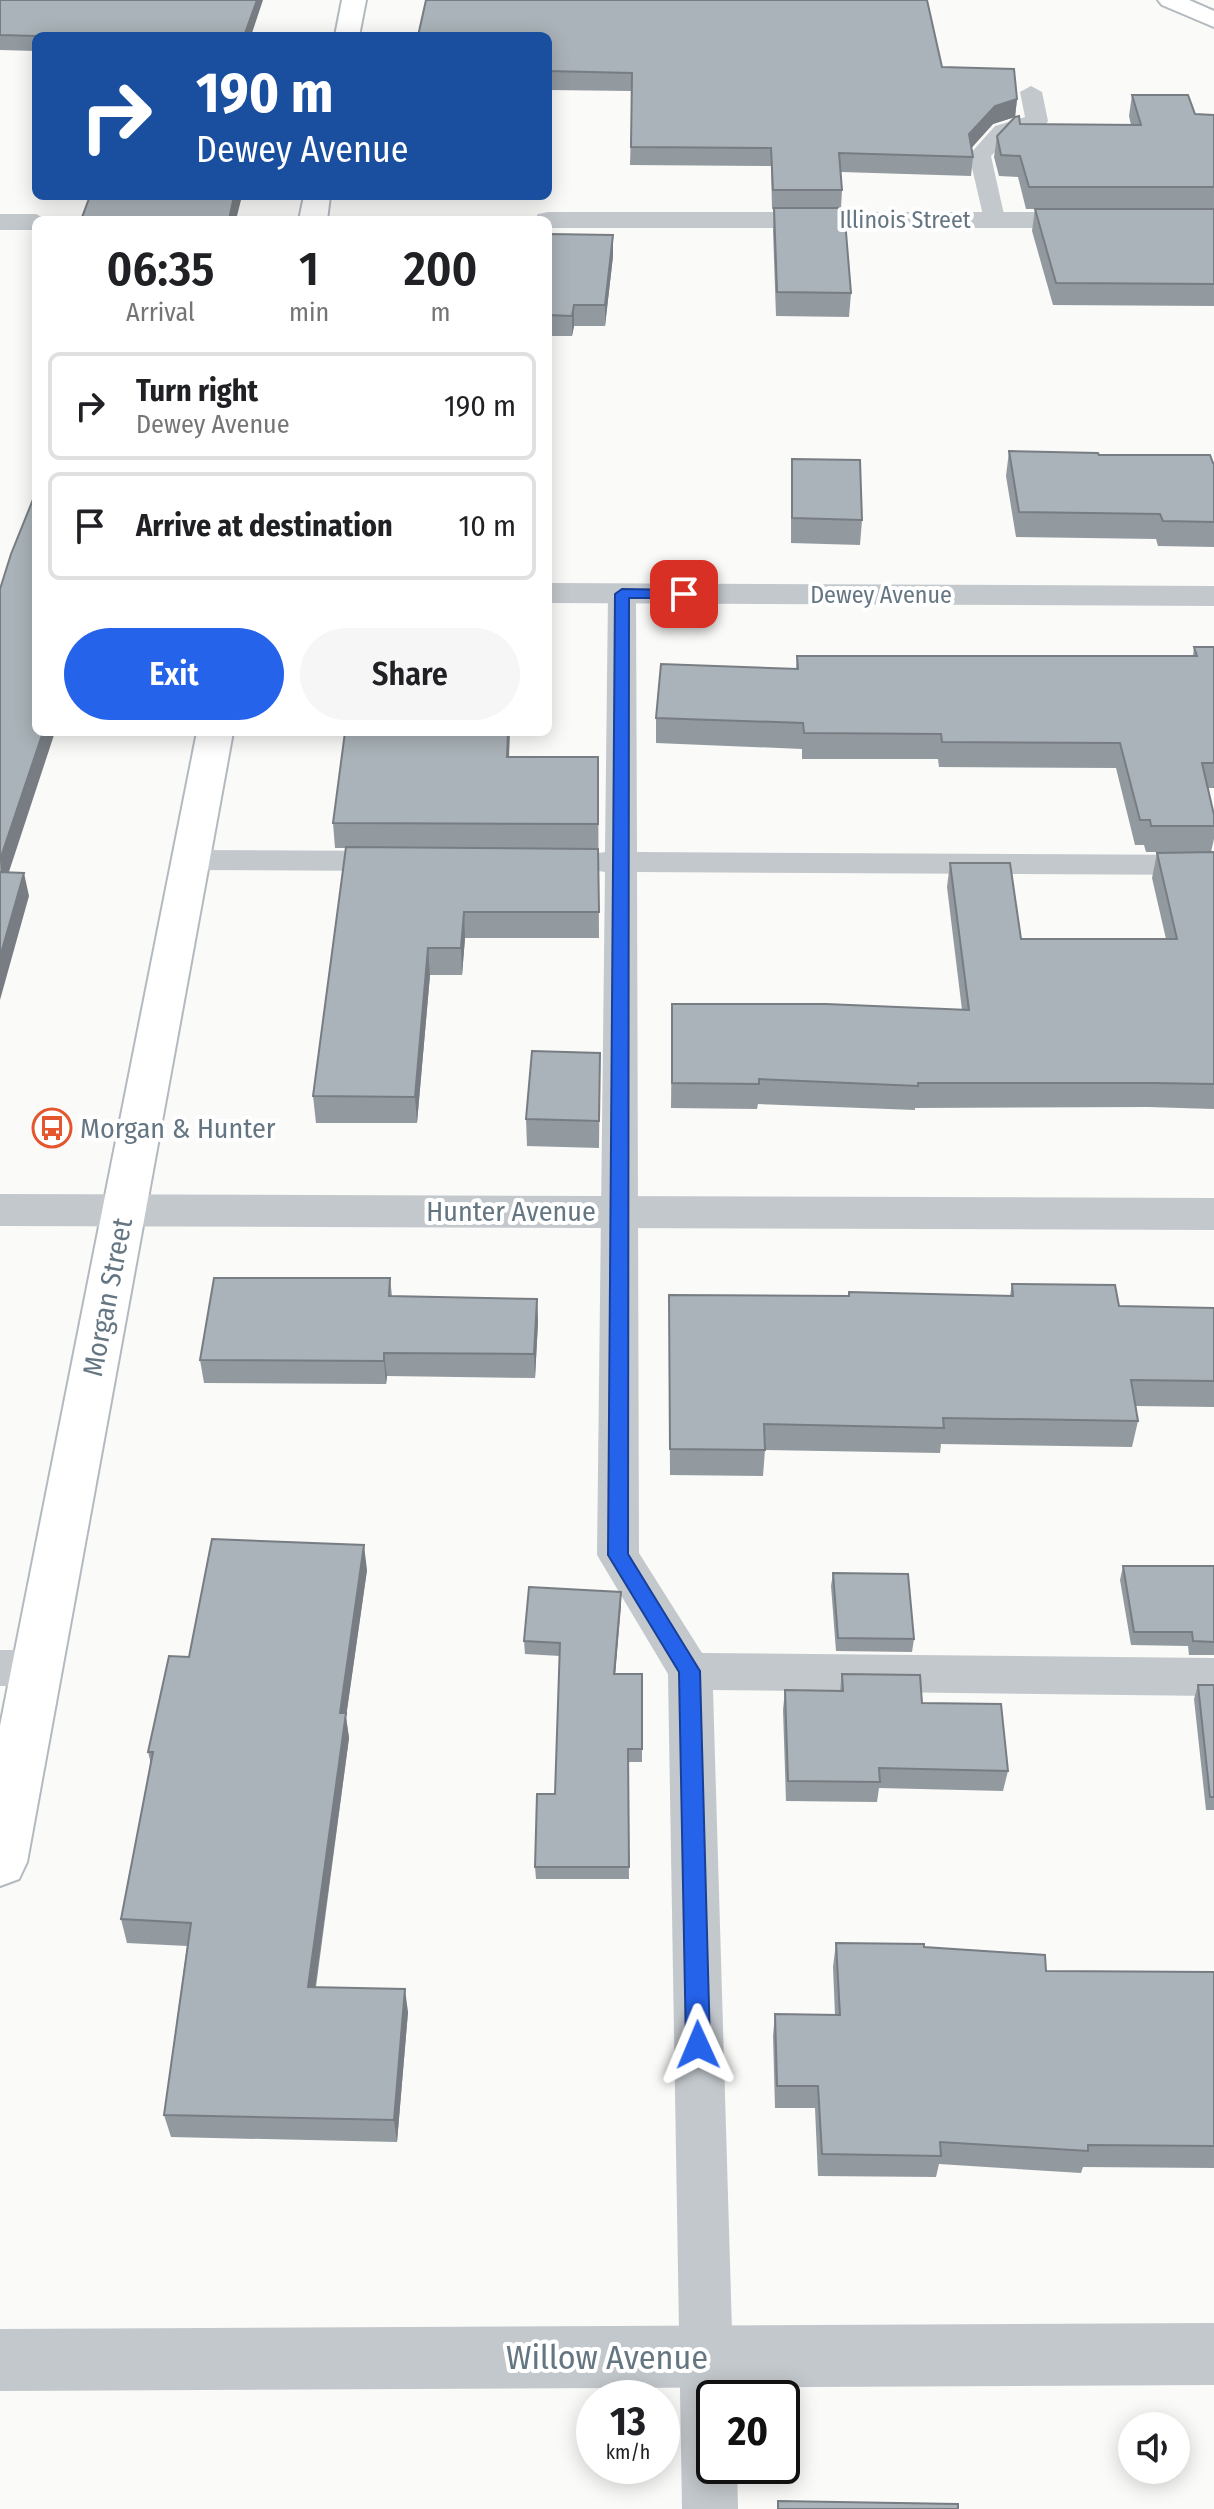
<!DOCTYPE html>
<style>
:root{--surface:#fff;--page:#f6f6f6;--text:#202124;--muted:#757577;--line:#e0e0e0;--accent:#2563eb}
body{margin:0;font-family:"Fira Sans Condensed",sans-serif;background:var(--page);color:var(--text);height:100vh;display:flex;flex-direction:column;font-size:30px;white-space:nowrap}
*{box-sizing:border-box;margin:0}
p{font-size:26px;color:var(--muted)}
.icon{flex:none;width:44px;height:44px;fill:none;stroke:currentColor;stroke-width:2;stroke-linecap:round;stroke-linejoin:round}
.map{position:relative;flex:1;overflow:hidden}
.sheet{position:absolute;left:32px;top:216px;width:520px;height:520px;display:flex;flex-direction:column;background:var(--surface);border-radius:12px;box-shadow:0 4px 20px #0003}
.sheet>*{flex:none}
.hud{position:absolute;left:32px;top:32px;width:520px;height:168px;border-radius:12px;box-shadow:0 4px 20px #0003;background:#1a4fa0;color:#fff;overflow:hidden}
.fabs{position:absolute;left:1118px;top:2412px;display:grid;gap:16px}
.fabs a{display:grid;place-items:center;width:72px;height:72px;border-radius:50%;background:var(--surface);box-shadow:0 4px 20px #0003;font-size:40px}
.speed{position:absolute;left:576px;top:2380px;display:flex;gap:16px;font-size:40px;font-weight:700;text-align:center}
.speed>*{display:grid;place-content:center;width:104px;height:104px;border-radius:50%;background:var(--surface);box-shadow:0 4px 20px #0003;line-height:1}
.speed small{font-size:20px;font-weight:400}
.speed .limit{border:4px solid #111;border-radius:12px;background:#fff;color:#111}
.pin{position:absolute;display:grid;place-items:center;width:68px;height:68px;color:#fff;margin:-34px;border-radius:16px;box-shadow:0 4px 12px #0006}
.me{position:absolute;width:88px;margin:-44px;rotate:359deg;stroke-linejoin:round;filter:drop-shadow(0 0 6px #0008)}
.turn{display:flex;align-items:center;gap:28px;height:168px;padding:0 32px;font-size:36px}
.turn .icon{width:104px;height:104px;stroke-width:2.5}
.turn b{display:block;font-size:56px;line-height:68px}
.eta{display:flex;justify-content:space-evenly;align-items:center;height:136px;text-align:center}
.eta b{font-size:48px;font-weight:600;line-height:56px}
.primary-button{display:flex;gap:16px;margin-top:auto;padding:16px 32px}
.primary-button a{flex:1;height:92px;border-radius:48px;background:var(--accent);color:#fff;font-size:32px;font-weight:600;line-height:92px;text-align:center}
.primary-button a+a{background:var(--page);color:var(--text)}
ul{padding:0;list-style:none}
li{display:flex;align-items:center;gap:24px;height:108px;margin:0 16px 12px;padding:0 16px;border:4px solid var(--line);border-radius:12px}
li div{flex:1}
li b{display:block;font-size:30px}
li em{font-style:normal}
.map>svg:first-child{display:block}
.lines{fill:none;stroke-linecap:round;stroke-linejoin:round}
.secondary-casing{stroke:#b3babf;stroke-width:4}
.lane{fill:#c3c8cc;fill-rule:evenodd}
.street{fill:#c3c8cc;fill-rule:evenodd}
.secondary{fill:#fff;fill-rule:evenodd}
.wall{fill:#929a9f}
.shaded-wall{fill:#777d82}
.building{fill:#aab3b9;stroke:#777d82;stroke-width:2}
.route{fill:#2563eb;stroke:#184099;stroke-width:2}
.labels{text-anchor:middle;stroke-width:8;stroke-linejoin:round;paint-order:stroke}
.far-street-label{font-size:24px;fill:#657683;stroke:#fff}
.poi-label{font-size:28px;fill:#657683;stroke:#fff;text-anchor:start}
.street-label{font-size:28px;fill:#657683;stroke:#fff}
.near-street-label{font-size:34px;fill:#657683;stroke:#fff}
</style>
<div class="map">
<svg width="1214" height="2509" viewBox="0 0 1214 2509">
<rect width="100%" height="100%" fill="#fafaf8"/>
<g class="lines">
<g class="secondary-casing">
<g id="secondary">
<polygon points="342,0 366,0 359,36 335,36"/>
<polygon points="1158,0 1189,0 1214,11 1214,27 1162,5"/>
<polygon points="304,196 330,196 327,220 299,220"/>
<polygon points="197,732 233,732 27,1862 19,1879 0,1886 0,1726"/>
</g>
</g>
<g class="lane">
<polygon points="1031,86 1042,92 1048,121 1045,126 1011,136 991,156 1005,219 1001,224 985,224 969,155 995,126 1025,117 1020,92"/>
<polygon points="622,585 632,588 636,594 637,852 1214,855 1214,875 637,872 639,1553 702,1653 1214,1658 1214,1696 713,1690 734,2398 714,2398 714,2466 737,2466 738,2509 682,2509 668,1674 597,1555 605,872 586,869 581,862 586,855 605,852 608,594 612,588"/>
<polygon points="191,850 395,851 406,854 411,861 406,868 395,871 191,870 180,867 175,860 180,853"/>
<polygon points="0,1650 37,1650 52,1655 59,1668 52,1681 37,1686 0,1686"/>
</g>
<g class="street">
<polygon points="548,212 1214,212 1214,228 548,228 548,220 534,220 538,214"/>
<polygon points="0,214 36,214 48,220 36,220 36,230 0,230"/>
<polygon points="548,583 1214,586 1214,606 548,603"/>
<polygon points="0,1194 1214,1198 1214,1230 0,1226"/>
<polygon points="1214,2323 1214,2385 0,2391 0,2329"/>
</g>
<use href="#secondary" class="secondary"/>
</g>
<g class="wall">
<polygon points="0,0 36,36 36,51 0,50"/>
<polygon points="424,10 942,67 1017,99 1015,117 993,124 971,148 973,157 971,176 841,172 842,190 841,208 851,293 849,317 776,316 773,231 774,209 772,209 771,166 630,165 632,91 548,90 548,36"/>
<polygon points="1132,95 1195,114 1214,115 1214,209 1026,209 1018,177 999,176 994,157 997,136 1020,124 1131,125 1129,116"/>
<polygon points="1035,209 1214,209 1214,306 1053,305 1032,231"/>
<polygon points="548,234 613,235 613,256 605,326 574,326 572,336 548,336"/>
<polygon points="1009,451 1214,463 1214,547 1158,546 1156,539 1016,537 1006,476"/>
<polygon points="792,459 862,520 860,545 791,543 791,484"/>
<polygon points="1194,647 1214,647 1214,788 1208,788 1214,815 1214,839 1211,852 1214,852 1214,1109 1148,1107 915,1108 915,1110 758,1104 757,1109 671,1108 672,1004 962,1010 947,887 950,863 1021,939 1166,939 1152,878 1157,853 1203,852 1146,852 1144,845 1135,845 1116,768 939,767 938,759 802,759 802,749 656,743 656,718 796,669 797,656 1193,656"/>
<polygon points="509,757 598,757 599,938 465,938 462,975 430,975 417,1123 316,1123 313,1096 346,848 335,848 333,823"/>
<polygon points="600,1053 599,1148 527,1146 526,1119"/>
<polygon points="390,1278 392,1296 537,1299 538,1322 535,1378 387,1376 386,1384 204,1383 200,1360"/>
<polygon points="1012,1284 1119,1306 1214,1308 1214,1407 1136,1406 1138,1421 1132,1447 941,1444 940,1453 765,1450 763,1476 670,1475 669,1295 848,1296 1010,1296"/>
<polygon points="1123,1566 1214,1566 1214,1655 1189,1655 1188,1646 1131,1645 1120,1580"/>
<polygon points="367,1570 346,1717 349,1738 316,1987 408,2012 397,2142 171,2137 164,2115 187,1946 127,1943 121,1919 151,1764 148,1752 189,1657"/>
<polygon points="833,1573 914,1639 912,1652 836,1651 831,1586"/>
<polygon points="621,1592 615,1674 642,1674 642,1762 628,1762 629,1879 536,1879 535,1867 555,1794 560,1656 525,1654 524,1641"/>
<polygon points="842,1674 922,1703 1008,1771 1003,1791 879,1788 877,1802 786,1801 783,1710 785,1690 840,1691"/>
<polygon points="1198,1685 1214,1685 1214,1810 1206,1810 1194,1699"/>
<polygon points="836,1943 924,1947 1046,1971 1214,1972 1214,2168 1083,2167 1081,2173 939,2164 936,2177 818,2176 815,2108 775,2108 773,2036 775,2014 835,2015 833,1967"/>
</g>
<g class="shaded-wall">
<polygon points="257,0 263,0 251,36 244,36"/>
<polygon points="1017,99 1015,117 993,124 967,153 969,134 995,106"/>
<polygon points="234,196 242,196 236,220 229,220"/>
<polygon points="613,235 613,256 605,326 605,305"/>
<polygon points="574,305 574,326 572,336 572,316"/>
<polygon points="43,732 55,732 1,896 0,860"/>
<polygon points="508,732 510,732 508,782 507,757"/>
<polygon points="24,873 29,896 0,1000 0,957"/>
<polygon points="464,912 465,938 462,975 461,948"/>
<polygon points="428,948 430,975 417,1123 415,1097"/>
<polygon points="537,1299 538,1322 535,1378 534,1354"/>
<polygon points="384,1353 387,1376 386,1384 384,1361"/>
<polygon points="364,1545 367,1570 346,1717 349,1738 312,2010 308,1987 340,1713"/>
<polygon points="621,1592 621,1606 614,1688 614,1674"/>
<polygon points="405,1989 408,2012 397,2142 394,2120"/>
</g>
<g class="building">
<polygon points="0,0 257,0 244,36 36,36 0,35"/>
<polygon points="426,0 927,0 942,67 1014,69 1017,99 995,106 969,134 973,157 839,153 842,190 773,190 771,148 631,147 632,73 548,71 548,36 418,36"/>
<polygon points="1132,95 1188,95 1195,114 1214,115 1214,187 1029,187 1020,156 1001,155 997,136 1015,117 1019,116 1020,124 1141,125"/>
<polygon points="90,196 234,196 229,220 81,220"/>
<polygon points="774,208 844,208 851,293 777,292"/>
<polygon points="1035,209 1214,209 1214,284 1056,283"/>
<polygon points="548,234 613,235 605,305 574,305 572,316 548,315"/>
<polygon points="1009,451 1098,453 1099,455 1210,455 1213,463 1214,463 1214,522 1163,521 1160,514 1019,512"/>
<polygon points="792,459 860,460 862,520 792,518"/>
<polygon points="36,492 36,732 43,732 0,860 0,589 11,554"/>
<polygon points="1194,647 1214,647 1214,763 1202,763 1214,815 1214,826 1151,826 1150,820 1140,820 1120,743 942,742 941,734 804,733 803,723 656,718 661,664 798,669 797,656 1197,656"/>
<polygon points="345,732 508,732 507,757 598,757 598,824 333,823"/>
<polygon points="346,847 598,849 599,912 464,912 461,948 428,948 415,1097 313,1096"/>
<polygon points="1214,852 1214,1084 1153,1083 918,1083 918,1086 759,1079 759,1084 672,1083 672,1004 826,1004 969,1010 950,863 1010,863 1021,939 1177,939 1157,853"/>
<polygon points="0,872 24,873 0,957"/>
<polygon points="532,1051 600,1053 599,1121 526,1119"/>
<polygon points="214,1278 390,1278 389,1296 537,1299 534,1354 384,1353 384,1361 200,1360"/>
<polygon points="1012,1284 1115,1285 1119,1306 1214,1308 1214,1381 1131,1380 1138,1421 943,1418 944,1428 764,1424 765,1450 670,1449 669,1295 849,1296 849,1292 1013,1296"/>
<polygon points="212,1539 364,1545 340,1713 346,1713 308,1987 405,1989 394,2120 164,2115 191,1923 121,1919 153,1752 148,1752 169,1656 189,1657"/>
<polygon points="1123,1566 1214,1566 1214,1642 1193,1641 1192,1632 1134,1632"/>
<polygon points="833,1573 908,1574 914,1639 838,1638"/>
<polygon points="529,1587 621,1592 614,1674 642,1674 642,1749 628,1749 629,1867 535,1867 537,1794 555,1794 560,1643 524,1641"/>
<polygon points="842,1674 920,1675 922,1703 1001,1704 1008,1771 879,1768 880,1782 788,1781 785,1690 843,1691"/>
<polygon points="1198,1685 1214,1685 1214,1797 1210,1797"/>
<polygon points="836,1943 924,1944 924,1947 1045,1955 1046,1971 1214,1972 1214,2146 1088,2145 1088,2151 940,2142 941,2156 822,2154 818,2086 777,2086 775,2014 840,2015"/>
<polygon points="778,2501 958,2504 958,2509 778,2509"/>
</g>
<polygon class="route" points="622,589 684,590 691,594 684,598 629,598 628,1554 700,1671 710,2045 706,2053 698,2056 689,2053 686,2045 679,1672 608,1555 615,594"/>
<defs>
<g id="bus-ring" transform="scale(2)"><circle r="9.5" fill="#fff" stroke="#e4572e" stroke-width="1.5"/><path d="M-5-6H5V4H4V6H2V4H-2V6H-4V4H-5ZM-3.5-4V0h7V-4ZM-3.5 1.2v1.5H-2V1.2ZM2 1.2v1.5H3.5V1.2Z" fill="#e4572e"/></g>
</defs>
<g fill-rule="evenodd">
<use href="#bus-ring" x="52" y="1128"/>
</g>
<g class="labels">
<g class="far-street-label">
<text x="905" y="228">Illinois Street</text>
<text x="881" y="603">Dewey Avenue</text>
</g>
<g class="poi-label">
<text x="80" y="1138">Morgan &amp; Hunter</text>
</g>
<g class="street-label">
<text x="511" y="1221">Hunter Avenue</text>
<text transform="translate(107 1297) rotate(-79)" y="10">Morgan Street</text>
</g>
<g class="near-street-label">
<text x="607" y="2369">Willow Avenue</text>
</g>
</g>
</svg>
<div class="fabs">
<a><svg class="icon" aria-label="sound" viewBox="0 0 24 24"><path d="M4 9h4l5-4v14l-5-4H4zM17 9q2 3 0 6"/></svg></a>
</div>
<div class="speed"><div>13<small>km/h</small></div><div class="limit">20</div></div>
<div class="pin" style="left:684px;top:594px;background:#d93025"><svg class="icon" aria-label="arrive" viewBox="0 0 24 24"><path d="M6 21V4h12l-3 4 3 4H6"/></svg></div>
<svg class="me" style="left:698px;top:2045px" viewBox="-20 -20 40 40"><path d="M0-17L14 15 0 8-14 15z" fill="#2563eb" stroke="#fff" stroke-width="4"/></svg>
<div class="hud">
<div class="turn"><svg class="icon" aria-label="right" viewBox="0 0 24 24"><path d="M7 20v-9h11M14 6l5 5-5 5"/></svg><div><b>190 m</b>Dewey Avenue</div></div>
</div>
<section class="sheet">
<div class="eta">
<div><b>06:35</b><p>Arrival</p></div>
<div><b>1</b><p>min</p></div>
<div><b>200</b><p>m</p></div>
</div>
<ul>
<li><svg class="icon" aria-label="right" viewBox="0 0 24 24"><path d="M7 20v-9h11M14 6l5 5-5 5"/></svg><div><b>Turn right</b><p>Dewey Avenue</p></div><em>190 m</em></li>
<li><svg class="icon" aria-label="arrive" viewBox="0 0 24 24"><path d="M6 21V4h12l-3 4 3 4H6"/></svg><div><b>Arrive at destination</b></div><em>10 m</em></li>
</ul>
<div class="primary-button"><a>Exit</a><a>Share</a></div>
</section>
</div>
